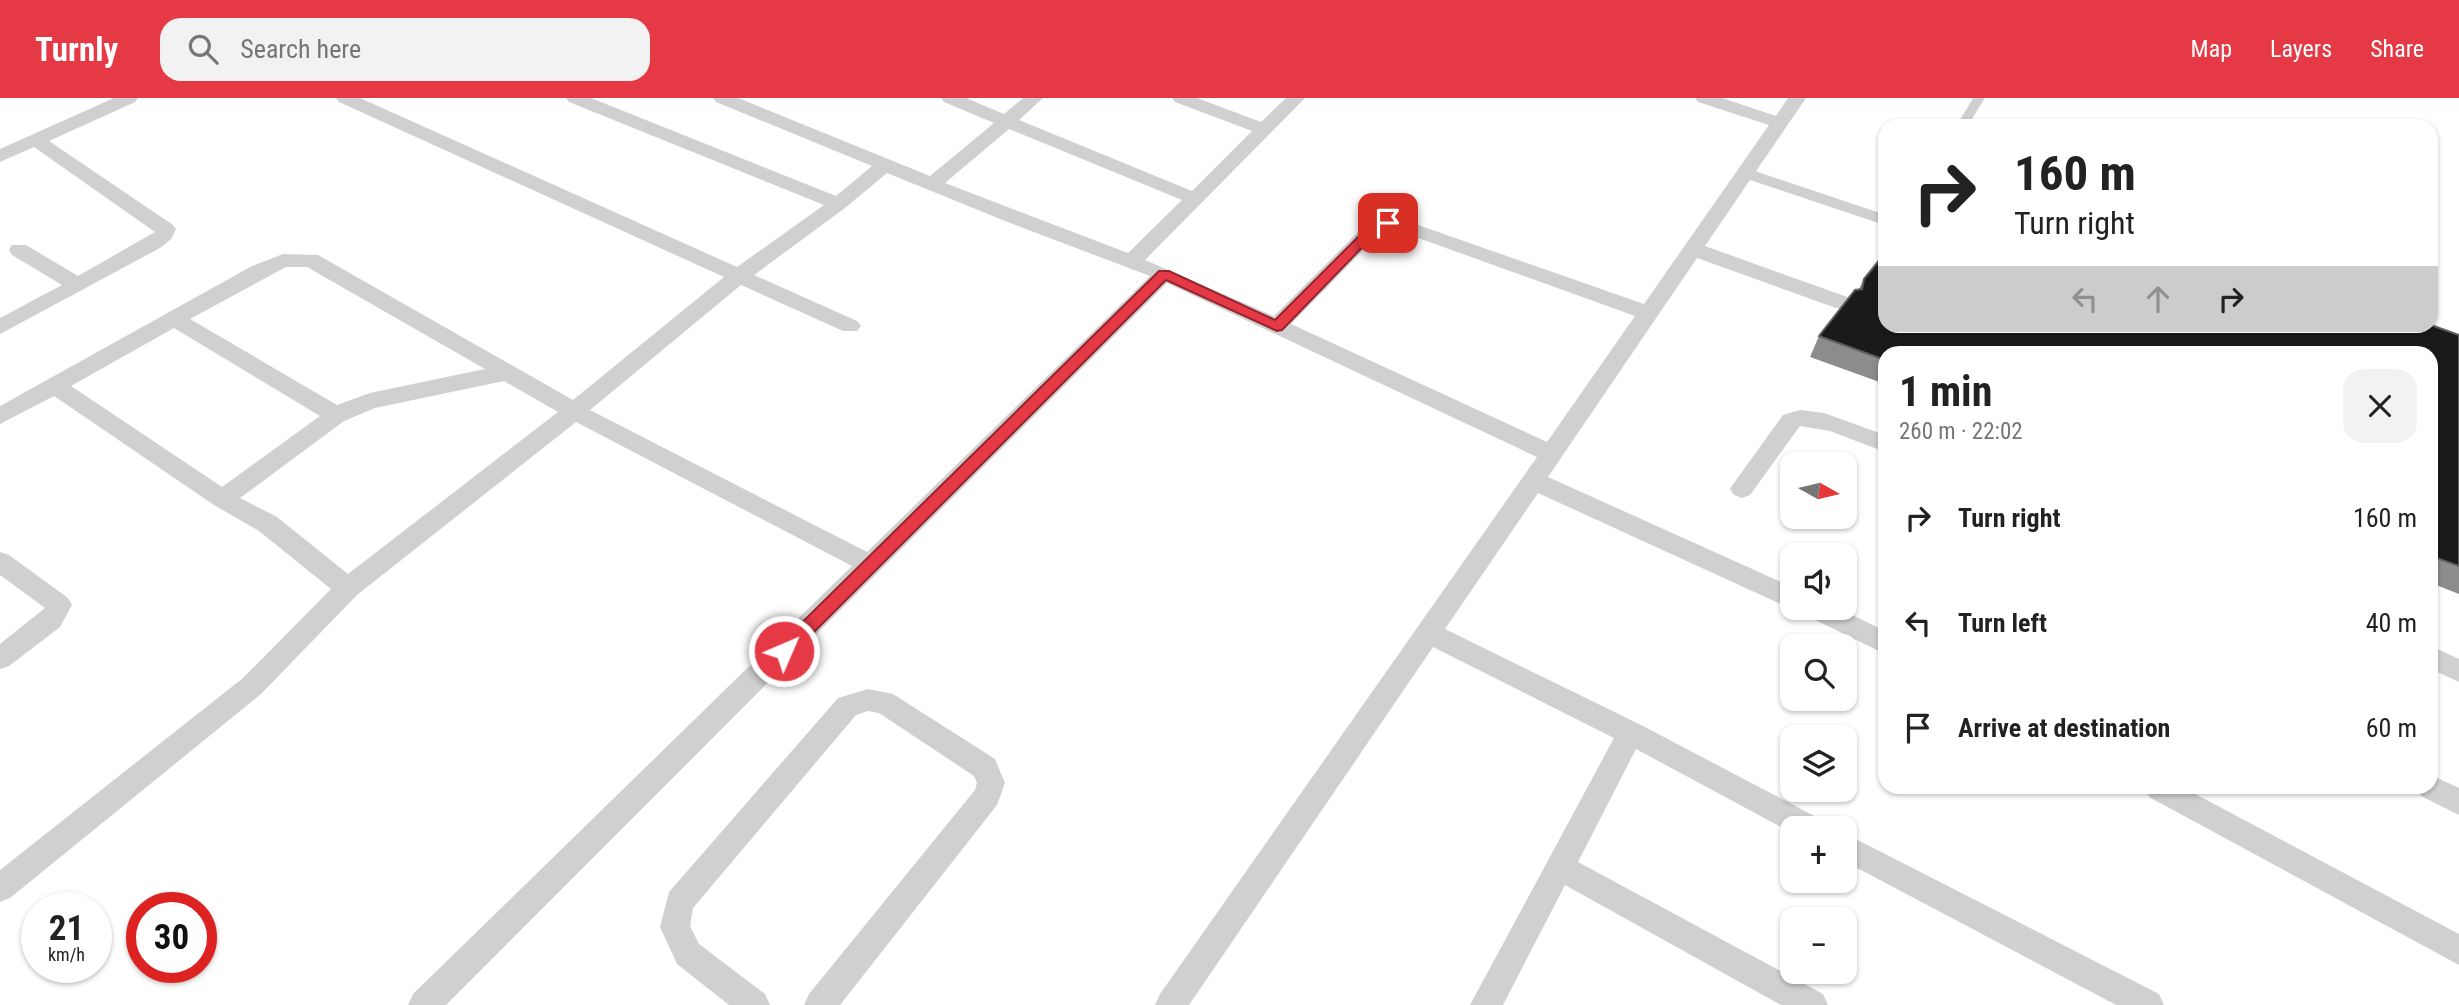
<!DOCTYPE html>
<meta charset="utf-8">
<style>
:root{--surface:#fff;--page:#f2f2f2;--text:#222;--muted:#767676;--accent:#e63946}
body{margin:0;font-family:"Roboto Condensed",sans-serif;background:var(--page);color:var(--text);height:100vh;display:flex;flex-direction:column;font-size:26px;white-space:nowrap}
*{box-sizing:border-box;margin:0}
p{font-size:23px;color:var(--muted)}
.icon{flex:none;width:38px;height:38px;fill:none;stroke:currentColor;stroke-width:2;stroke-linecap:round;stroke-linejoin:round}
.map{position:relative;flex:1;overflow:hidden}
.side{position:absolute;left:1878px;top:248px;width:560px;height:448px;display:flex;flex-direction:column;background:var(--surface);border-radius:21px;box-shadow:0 2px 5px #0004}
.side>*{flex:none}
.top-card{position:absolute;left:1878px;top:21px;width:560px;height:214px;border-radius:21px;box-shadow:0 2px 5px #0004;background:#fff;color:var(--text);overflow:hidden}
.needle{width:46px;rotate:98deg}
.fabs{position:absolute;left:1780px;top:354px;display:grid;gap:14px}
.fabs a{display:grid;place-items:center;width:77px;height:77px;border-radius:14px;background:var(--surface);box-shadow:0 2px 5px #0004;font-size:35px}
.speed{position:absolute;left:21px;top:794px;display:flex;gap:14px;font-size:35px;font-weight:700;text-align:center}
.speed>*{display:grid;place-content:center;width:91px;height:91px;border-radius:50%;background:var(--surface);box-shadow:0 2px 5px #0004;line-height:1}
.speed small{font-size:18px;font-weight:400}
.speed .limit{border:10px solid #d22;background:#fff;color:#111}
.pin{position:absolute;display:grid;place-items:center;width:60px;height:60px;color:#fff;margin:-30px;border-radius:14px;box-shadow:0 4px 10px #0006}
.me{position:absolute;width:77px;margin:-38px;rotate:45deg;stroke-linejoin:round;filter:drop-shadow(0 0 5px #0008)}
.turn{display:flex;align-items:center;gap:24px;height:147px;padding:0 21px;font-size:32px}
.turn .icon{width:91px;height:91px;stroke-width:2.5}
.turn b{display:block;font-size:49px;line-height:60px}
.lanes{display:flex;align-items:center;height:66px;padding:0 21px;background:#0003;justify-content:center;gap:35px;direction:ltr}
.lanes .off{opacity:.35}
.round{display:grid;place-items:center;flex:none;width:74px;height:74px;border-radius:21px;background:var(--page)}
.summary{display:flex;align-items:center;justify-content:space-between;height:119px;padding:0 21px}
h1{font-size:42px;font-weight:700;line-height:52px}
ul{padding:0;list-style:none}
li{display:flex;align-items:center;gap:21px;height:105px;padding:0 21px}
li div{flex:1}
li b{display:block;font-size:26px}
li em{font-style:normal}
header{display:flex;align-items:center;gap:42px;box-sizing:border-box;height:98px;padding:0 35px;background:var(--accent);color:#fff}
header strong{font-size:33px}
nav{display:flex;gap:38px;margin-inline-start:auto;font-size:24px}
.search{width:490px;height:63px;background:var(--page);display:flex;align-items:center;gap:18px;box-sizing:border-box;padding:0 24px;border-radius:21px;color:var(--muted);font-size:26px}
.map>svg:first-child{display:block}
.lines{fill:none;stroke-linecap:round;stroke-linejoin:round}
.service{stroke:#d0d0d0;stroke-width:10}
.minor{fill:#d0d0d0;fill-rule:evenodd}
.wall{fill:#8c8c8c}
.building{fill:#1a1a1a;stroke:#5f5f5f;stroke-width:2}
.route{fill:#e63946;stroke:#96252e;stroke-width:2}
</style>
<header>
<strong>Turnly</strong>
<div class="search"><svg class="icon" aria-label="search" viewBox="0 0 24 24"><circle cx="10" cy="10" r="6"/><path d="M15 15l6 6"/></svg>Search here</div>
<nav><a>Map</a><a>Layers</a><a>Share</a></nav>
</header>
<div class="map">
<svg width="2459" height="907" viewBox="0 0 2459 907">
<rect width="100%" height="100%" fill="#fff"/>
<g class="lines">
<g class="service">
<polyline points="1962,28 1979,0"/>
<polyline points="1745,75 1885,122"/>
</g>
<g class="minor">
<polygon points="114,0 138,0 135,4 49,43 173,127 176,131 171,141 160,150 0,236 0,220 62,187 12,157 9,152 12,147 26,147 78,178 155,134 34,49 0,64 0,51"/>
<path d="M336,0H360L737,169L824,107L569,4L566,0H591L836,98L872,68L716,4L713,0H738L930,78L994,25L944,4L941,0H966L1004,16L1023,0H1043L1019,22L1192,93L1252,33L1175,4L1172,0H1197L1261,24L1286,0H1305L1145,162L1274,218L1368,124L1398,120L1644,206L1769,27L1698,4L1695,0H1722L1776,18L1788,0H1806L1705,148L1850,200L1853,205L1850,210H1836L1697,160L1548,379L1792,489V509H1794L1783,507L1538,395L1445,531L1641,627L1820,721L1824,730H1792V735L1636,651L1578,764L1823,896L1828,907H1781L1565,787L1503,907H1470L1614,640L1433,549L1189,907H1155L1160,896L1537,359L1167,185L446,907H408L413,896L852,468L576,324L357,497L261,596L10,800L0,804V772L243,580L331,491L259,433L214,407L54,298L0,326V308L252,168L283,156L318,157L573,302L724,179L339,4ZM1009,31L1182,102L1128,155L945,85ZM887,75L1010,125L1150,178L867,454L590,312L741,187L843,233H857L861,228L857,223L754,177L845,110ZM1396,132L1635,218L1547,344L1291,226L1381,134ZM286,169H307L485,271L370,295L337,307L190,221ZM174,230L320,318L222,389L71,288ZM504,283L558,314L348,476L277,419L240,400L344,323L375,310Z"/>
<polygon points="1800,312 1824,315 1885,337 1885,354 1830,333 1800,328 1750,397 1742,400 1734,397 1730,391 1734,385 1783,317"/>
<polygon points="0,454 9,457 68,500 72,507 60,529 9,568 0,571 0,546 45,510 0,477"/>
<polygon points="1799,509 1836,509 1885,533 1885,556 1803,516"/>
<polygon points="2431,548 2459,561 2459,584 2431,571"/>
<polygon points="868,591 893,596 995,661 1005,685 997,707 840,907 804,907 809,896 975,692 977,685 974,678 879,615 868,613 856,617 693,810 690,828 699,846 765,896 770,907 729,907 677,866 660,829 669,794 838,600"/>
<polygon points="2431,677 2459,690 2459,717 2421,698 2417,690 2431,690"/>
<polygon points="2145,690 2184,690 2459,836 2459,867 2149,699"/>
<polygon points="1844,735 2159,896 2164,907 2116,907 1844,763"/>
</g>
</g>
<polygon class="wall" points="1864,181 2459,237 2459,496 2431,485 2431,256 1885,256 1885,286 1810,259 1819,238 1859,191"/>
<polygon class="building" points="1885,155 1885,228 2431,228 2431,227 2459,237 2459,468 2431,458 2431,256 1885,256 1885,262 1819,238 1855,192 1862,191 1864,181"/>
<polygon class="route" points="1388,121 1394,125 1392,128 1380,131 1282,232 1277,233 1166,182 790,558 778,558 775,553 778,548 1159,173 1169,173 1275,222 1371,126"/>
</svg>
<div class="fabs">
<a><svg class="needle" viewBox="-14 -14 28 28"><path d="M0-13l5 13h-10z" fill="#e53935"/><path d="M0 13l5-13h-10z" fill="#767676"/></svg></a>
<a><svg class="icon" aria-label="sound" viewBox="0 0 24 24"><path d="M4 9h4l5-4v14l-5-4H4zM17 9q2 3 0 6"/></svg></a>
<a><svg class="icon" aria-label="search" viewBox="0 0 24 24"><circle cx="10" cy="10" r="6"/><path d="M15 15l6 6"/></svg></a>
<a><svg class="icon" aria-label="layers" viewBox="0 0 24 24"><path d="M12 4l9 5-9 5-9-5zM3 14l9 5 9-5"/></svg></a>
<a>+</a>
<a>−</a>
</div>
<div class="speed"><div>21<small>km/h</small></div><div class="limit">30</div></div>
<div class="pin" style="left:1388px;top:125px;background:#d93025"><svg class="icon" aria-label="arrive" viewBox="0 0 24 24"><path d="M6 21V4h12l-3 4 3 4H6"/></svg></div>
<svg class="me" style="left:784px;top:553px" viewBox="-20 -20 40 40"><circle r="17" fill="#e63946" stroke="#fff" stroke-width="3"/><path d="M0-11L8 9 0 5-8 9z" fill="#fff"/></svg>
<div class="top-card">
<div class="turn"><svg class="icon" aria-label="right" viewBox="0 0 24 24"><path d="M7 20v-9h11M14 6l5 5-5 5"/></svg><div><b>160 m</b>Turn right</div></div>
<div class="lanes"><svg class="icon off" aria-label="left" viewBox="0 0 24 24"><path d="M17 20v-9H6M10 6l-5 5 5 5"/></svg><svg class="icon off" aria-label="ahead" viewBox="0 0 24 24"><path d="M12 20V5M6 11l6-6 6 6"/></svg><svg class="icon" aria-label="right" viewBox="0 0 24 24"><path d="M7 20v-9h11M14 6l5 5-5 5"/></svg></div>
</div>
<section class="side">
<div class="summary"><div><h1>1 min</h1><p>260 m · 22:02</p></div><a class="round"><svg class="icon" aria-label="close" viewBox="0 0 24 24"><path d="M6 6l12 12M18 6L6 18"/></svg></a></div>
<ul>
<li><svg class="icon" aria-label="right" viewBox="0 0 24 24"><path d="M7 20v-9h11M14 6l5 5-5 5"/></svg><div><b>Turn right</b></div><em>160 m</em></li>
<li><svg class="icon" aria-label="left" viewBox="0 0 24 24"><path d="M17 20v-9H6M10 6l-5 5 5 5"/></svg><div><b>Turn left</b></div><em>40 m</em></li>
<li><svg class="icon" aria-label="arrive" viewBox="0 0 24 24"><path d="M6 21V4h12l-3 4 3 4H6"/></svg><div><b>Arrive at destination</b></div><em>60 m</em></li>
</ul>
</section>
</div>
